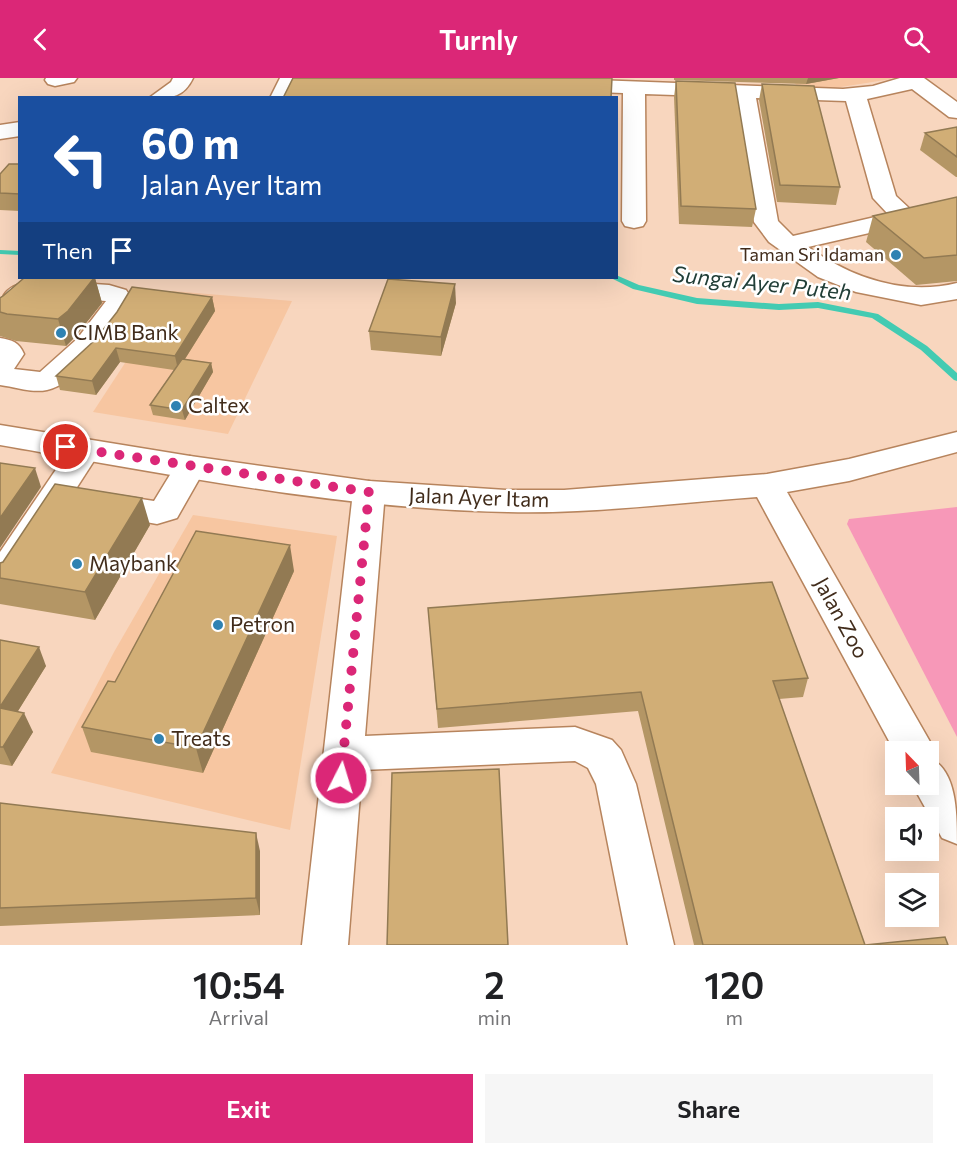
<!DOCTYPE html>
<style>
:root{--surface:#fff;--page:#f6f6f6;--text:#202124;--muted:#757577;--accent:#db2777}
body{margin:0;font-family:Commissioner,sans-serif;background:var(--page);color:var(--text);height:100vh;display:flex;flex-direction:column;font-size:22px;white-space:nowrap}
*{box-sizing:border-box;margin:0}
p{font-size:20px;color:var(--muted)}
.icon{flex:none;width:33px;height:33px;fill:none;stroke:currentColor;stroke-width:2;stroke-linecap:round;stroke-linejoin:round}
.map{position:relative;height:867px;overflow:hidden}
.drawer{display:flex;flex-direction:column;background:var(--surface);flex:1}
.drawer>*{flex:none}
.guide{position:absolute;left:18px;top:18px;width:600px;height:183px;border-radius:0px;box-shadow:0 6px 24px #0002;background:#1a4fa0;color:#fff;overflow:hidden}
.needle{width:39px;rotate:337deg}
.controls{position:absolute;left:885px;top:663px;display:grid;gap:12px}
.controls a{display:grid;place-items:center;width:54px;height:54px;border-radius:0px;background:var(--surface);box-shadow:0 6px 24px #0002;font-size:30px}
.pin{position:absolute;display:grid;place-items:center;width:51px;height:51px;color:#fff;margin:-26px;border:3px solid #fff;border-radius:50%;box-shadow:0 2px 6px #0007}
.me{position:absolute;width:66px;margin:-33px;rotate:5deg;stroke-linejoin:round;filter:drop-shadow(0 0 4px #0008)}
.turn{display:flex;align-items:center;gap:21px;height:126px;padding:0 24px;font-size:27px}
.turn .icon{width:78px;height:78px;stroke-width:2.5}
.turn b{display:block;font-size:42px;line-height:51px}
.then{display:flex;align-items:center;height:57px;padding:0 24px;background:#0003;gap:12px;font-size:22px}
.eta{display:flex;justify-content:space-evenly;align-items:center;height:102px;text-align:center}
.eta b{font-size:36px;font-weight:600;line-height:42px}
.cta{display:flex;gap:12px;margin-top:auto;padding:12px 24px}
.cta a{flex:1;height:69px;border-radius:0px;background:var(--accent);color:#fff;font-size:24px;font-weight:600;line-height:69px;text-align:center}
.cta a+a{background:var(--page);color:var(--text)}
header{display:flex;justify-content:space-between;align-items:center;height:78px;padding:0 24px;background:var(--accent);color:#fff;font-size:27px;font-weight:600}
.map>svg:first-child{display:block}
.built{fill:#f7c6a1}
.green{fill:#f798b8}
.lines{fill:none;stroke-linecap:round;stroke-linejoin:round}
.stream{fill:#43cbb2;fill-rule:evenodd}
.minor-casing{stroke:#b7845d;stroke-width:3}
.major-casing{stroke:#b7845d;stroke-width:3}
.minor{fill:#fff;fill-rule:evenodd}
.major{fill:#fff;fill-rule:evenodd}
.wall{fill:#b49665}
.shaded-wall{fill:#927a53}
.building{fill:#d1ae76;stroke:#927a53;stroke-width:1.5}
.route{stroke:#db2777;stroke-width:10;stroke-dasharray:0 18}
.poi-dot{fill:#2f82b2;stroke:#fff;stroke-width:2}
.labels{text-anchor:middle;stroke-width:5;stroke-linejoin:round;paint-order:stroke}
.far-poi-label{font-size:18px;fill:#412c1b;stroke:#fff;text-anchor:end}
.poi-label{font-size:21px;fill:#412c1b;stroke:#fff;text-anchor:start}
.street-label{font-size:21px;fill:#412c1b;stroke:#fff}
.water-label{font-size:22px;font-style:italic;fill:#213e37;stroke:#fff}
</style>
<header><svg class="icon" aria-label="back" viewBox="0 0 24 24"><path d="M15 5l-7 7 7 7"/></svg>Turnly<svg class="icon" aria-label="search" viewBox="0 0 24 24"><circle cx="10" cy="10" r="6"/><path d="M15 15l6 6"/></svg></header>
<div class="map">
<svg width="957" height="867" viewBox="0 0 957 867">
<rect width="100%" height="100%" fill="#f8d6be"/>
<g class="built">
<polygon points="788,0 890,0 891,1 835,10 819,11 799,9"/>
<polygon points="172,213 292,223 228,356 93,334"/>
<polygon points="193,437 337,458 290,752 51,695 114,574"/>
</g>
<polygon class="green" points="957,429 957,659 847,446 849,441"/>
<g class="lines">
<g class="stream">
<polygon points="0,172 20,173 20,177 0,176"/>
<polygon points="616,197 639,207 697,220 779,226 818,224 878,236 927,268 957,295 957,303 954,302 921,272 872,240 818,230 779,232 697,226 633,211 613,201 612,200 616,200"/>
</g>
<g class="minor-casing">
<g id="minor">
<polygon points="46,0 77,0 74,4 55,8 48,6 45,2"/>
<path d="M173,0H193C183,21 169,20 149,20L171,4Z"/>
<polygon points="280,0 300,0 291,20 270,20"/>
<path d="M900,0H924L957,24V40L949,39L912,11L867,21L896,118L910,131L957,121V135L808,169C852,200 904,218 957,205V221L921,227L856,214L818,199L769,164L754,144L734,19L645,16L646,143L643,148L634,150L625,148L622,143L623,15L568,13L561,11L558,7L561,3L568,1L843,11L873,8ZM756,20L846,23L873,120L888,136L793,158L778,143Z"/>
<polygon points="20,44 20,58 0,61 0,47"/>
<path d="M32,202L109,207L126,212L133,222C120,249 78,306 47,312C32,315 15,309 0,307V260C12,262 19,264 24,276L14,291L40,294L77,261L106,223L37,218C22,226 16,244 0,248C0,219 0,210 32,202Z"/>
<polygon points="85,362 96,365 101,372 12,510 0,514 0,474 74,365"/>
<polygon points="190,378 201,382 206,389 177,440 157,446 89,434 85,426 89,418 101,415 154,423 179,382"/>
<polygon points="369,403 380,406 385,414 365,658 575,649 612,662 621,672 636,706 674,867 628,867 596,706 588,690 575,683 362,692 348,867 302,867 353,414 358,406"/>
</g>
</g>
<g class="major-casing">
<path id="major" d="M0,347L190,378L369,403L506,412H564L767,396L849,381L957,354V374L849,403L787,414L929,662L935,674L931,681C957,693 957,737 957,766L942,760L912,706H928V674H896V676L757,419C674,425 591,436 508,434C339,431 167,396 0,367Z"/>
</g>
<use href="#minor" class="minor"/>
<use href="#major" class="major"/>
</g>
<g class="wall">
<polygon points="674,0 839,0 806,6 674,2"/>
<polygon points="676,3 756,131 752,149 679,146 674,19"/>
<polygon points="762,6 840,109 836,127 777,124 759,22"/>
<polygon points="957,49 957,99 956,99 920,72 925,55"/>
<polygon points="20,86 20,133 0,132 0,96"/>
<polygon points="957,119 957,203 916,207 866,164 873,138"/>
<polygon points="24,200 95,200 102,225 75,259 66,268 16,263 0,258 0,220 3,218"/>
<polygon points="212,219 215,233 185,281 211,285 213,294 185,342 153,337 150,327 174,292 120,284 96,317 60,312 56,298"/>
<polygon points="456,225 441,278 371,272 369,253"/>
<polygon points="150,447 95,542 0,526 0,485"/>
<polygon points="294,493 203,695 91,674 82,649 115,604"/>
<polygon points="428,530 808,600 803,619 779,621 865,867 948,867 694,867 638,633 438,650"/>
<polygon points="0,562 46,588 18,633 33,654 12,688 0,686"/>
<polygon points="0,725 260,773 260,837 0,848"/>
</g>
<g class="shaded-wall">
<polygon points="808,0 839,0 806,6"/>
<polygon points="94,200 95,200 102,225 75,259 66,268 58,241"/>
<polygon points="455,206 456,225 441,278 441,259"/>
<polygon points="212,219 215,233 178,292 175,278"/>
<polygon points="116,270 120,284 96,317 92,303"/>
<polygon points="211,285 213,294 185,342 182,332"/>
<polygon points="35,390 41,409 0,470 0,440"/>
<polygon points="142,420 150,447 95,542 85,514"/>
<polygon points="290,467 294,493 203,695 196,670"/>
<polygon points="39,569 46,588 8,649 0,631 0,629"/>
<polygon points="24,635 33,654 12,688 3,669"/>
<polygon points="256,755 260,773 260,837 256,820"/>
</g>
<g class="building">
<polygon points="293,0 612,0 611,20 283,20"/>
<polygon points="676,3 735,5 756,131 681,128"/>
<polygon points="762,6 814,8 840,109 780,107"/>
<polygon points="957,49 957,79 925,55"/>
<polygon points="9,86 20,86 20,116 0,115 0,96"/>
<polygon points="957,119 957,177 924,180 873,138"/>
<polygon points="24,200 94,200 68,233 58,241 7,236 0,234 0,220 3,218"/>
<polygon points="388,201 455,206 441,259 369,253"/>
<polygon points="132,209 212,219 175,278 116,270 92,303 56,298 95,262 117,234"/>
<polygon points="182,281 211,285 182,332 150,327"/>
<polygon points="0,385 35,390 0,440"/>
<polygon points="55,406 142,420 85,514 0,500 0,485 3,484"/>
<polygon points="196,453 290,467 196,670 82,649 108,603 115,604"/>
<polygon points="772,504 808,600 773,603 865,867 945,859 948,867 703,867 641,614 437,631 428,530"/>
<polygon points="0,562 39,569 0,629"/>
<polygon points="0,630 24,635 3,669 0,669"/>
<polygon points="499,691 508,867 387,867 392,695"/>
<polygon points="0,725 256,755 256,820 0,830"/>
</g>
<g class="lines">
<polyline class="route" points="66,369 369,414 341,700"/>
</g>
<g class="poi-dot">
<circle cx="896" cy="177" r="6"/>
<circle cx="61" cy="255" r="6"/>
<circle cx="176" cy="328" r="6"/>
<circle cx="77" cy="486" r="6"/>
<circle cx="218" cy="547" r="6"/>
<circle cx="159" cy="661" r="6"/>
</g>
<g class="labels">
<g class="far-poi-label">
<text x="884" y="183">Taman Sri Idaman</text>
</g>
<g class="poi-label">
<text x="73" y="262">CIMB Bank</text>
<text x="188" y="335">Caltex</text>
<text x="89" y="493">Maybank</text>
<text x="230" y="554">Petron</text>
<text x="171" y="668">Treats</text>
</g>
<g class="street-label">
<text transform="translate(479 420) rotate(2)" y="7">Jalan Ayer Itam</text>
<text transform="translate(841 540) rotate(61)" y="7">Jalan Zoo</text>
</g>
<g class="water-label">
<text transform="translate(762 205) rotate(6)" y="8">Sungai Ayer Puteh</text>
</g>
</g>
</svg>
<div class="controls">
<a><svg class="needle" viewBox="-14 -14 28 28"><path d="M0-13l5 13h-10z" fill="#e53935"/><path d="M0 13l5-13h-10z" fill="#757577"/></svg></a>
<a><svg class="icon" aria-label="sound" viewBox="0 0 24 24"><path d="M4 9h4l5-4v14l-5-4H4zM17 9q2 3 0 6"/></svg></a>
<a><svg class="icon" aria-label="layers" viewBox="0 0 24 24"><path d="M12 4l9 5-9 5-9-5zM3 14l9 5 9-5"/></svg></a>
</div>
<div class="pin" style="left:66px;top:369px;background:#d93025"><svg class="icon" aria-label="arrive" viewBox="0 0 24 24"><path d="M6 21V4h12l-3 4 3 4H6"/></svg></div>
<svg class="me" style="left:341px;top:700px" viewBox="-20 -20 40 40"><circle r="17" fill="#db2777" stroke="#fff" stroke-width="3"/><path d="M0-11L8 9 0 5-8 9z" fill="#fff"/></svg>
<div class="guide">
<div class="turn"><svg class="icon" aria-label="left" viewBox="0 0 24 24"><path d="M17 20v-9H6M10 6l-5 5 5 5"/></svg><div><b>60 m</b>Jalan Ayer Itam</div></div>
<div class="then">Then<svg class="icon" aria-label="arrive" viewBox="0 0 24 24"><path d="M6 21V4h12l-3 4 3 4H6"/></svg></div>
</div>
</div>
<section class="drawer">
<div class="eta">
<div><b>10:54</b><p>Arrival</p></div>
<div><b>2</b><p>min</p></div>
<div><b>120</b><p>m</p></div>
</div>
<div class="cta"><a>Exit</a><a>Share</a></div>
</section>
